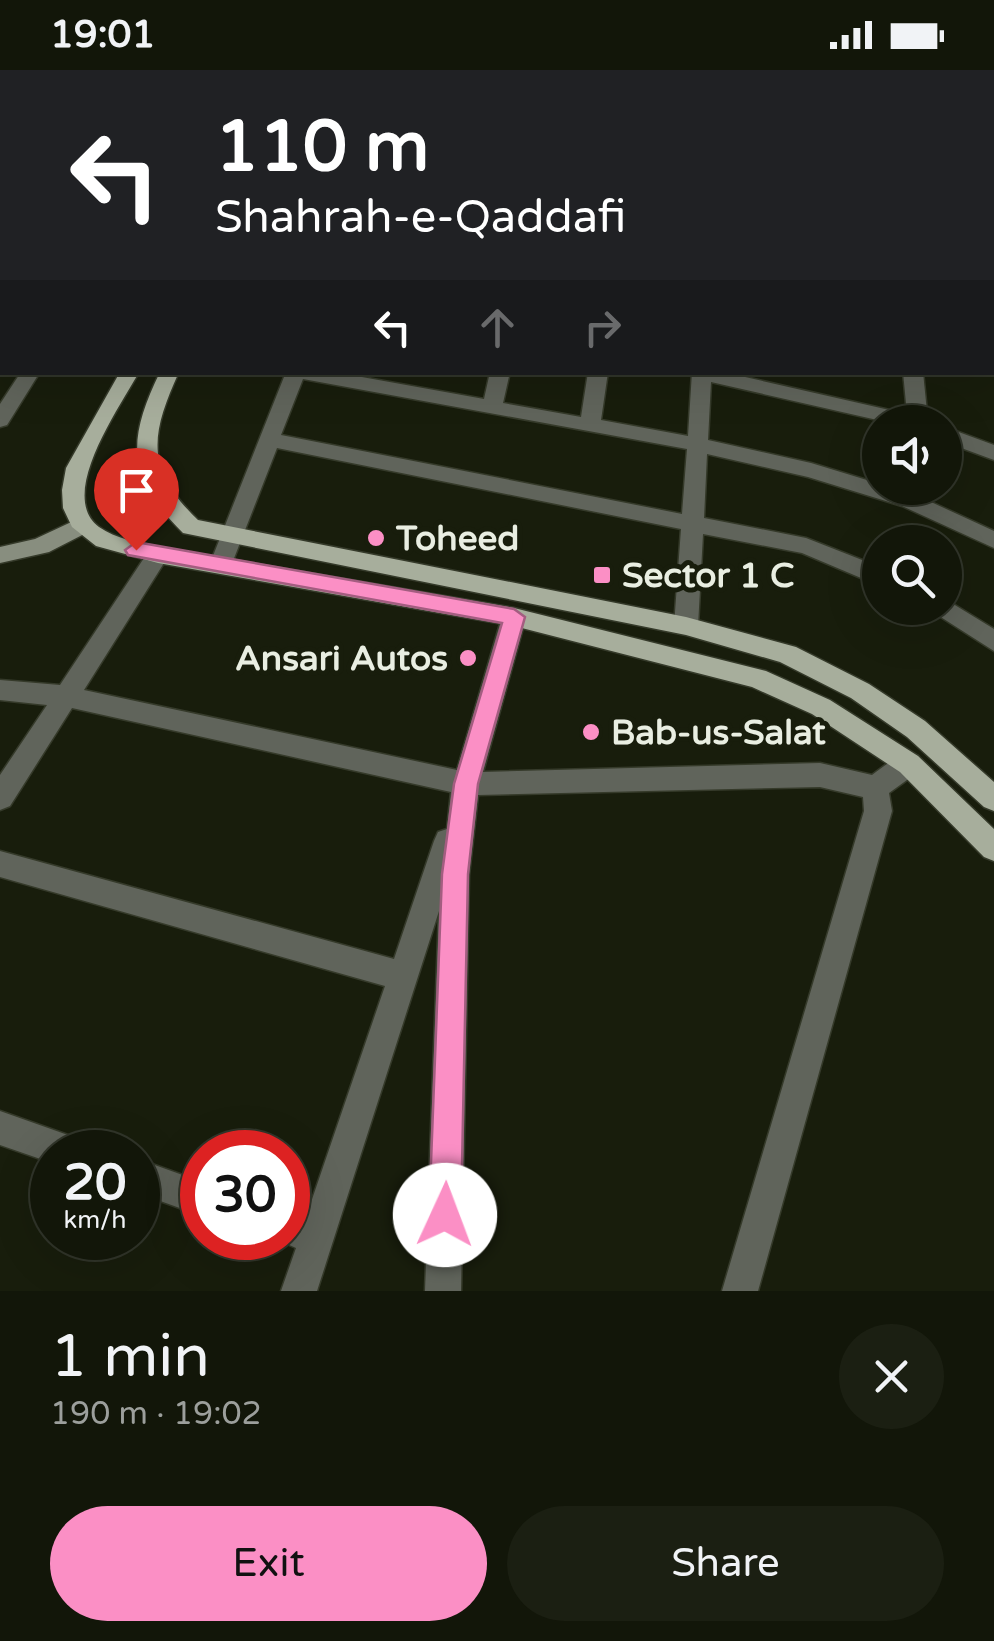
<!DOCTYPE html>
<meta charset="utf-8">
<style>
:root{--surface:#121609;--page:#1b1f12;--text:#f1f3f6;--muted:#9c9f9c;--line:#31352a;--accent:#fb8fc5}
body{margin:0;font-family:"Varela Round",sans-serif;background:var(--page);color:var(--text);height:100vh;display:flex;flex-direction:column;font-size:38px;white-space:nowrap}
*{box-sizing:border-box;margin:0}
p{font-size:32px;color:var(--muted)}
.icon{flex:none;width:55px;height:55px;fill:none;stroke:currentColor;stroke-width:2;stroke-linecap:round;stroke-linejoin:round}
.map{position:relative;height:1221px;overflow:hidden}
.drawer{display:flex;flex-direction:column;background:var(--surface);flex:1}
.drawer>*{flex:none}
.top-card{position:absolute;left:0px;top:0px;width:995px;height:305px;box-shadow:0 10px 40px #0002,0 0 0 2px var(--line);background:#202124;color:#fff;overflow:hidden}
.tools{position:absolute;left:862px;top:335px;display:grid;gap:20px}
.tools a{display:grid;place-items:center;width:100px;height:100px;border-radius:50%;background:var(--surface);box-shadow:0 10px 40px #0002,0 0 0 2px var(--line);font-size:50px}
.speed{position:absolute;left:30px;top:1060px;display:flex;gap:20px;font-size:50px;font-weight:700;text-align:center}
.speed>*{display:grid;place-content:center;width:130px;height:130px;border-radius:50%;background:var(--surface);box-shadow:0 10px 40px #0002,0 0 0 2px var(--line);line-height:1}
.speed small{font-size:25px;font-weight:400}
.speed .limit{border:15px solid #d22;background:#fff;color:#111}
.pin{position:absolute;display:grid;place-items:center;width:85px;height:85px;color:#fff;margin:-102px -42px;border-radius:50% 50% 50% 0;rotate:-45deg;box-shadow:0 0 10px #0007}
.pin .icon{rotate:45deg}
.me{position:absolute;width:110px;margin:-55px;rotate:2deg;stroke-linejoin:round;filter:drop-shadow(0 0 8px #0008)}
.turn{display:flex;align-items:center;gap:35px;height:210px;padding:0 50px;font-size:45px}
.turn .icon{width:130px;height:130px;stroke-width:2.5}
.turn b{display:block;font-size:70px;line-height:85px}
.lanes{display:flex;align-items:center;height:95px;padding:0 50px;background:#0003;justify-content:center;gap:50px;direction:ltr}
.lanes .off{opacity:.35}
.round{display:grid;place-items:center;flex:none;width:105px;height:105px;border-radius:52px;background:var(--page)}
.head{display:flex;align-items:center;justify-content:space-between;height:170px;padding:0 50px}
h1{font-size:60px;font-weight:600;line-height:75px}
.action{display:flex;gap:20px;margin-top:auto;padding:20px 50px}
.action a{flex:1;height:115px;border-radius:60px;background:var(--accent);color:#111;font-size:40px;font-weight:600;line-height:115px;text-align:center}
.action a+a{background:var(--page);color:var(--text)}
.status{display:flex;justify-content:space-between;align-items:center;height:70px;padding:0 50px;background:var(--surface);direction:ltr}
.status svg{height:28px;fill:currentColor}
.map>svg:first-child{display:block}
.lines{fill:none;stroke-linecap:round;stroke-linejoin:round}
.lane-casing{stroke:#353a2a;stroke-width:2}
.street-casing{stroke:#353a2a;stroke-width:3}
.secondary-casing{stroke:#353a2a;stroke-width:3}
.primary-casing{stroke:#353a2a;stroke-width:3}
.lane{fill:#60645b;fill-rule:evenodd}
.street{fill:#60645b;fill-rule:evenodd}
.secondary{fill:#888e7f;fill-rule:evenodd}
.primary{fill:#a7ae9c;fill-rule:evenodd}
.route{fill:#fb8fc5;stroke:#a35d80;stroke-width:2.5}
.poi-dot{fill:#fb8fc5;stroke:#181d0c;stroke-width:4}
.labels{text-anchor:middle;stroke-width:10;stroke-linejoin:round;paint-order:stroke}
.poi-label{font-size:35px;font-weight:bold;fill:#e9eee2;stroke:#181d0c;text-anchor:start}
</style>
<div class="status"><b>19:01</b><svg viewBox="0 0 49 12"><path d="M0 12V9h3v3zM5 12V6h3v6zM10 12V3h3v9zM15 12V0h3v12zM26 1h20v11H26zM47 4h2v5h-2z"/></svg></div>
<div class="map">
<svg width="994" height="1221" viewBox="0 0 994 1221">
<rect width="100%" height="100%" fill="#181d0c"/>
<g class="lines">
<g class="lane-casing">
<g id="lane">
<polygon points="994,77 994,84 992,84 992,78"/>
<rect x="992" y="112" width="2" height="6"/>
<polygon points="994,133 994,139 992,140 992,134"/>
</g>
</g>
<g class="street-casing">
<g id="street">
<polygon points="0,0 32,0 33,2 0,5"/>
<polygon points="706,0 731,0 732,2 708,2"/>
<polygon points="861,0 883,0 884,2 863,2"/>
<rect x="992" y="27" width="2" height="8"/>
<polygon points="992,66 994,66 994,76 992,75"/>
<polygon points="2,92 2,104 0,105 0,93"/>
<rect x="0" y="118" width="2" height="10"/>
<rect x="992" y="191" width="2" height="11"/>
<polygon points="992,244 994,244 994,256 992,255"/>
<polygon points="21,302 40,302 7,355 0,357 0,334"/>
<path d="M286,302H334L484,329L490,302H510L503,333L581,347L588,302H608L601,350L688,366L692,302H723L907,344L903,302H923L928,352H886L711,312L708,370L811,393L880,414V418L918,426L994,461V478L902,436L808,407L707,384L704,448L806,468L880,497V516L802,483L703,464L698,556L694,563H678L674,556L681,459L277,378L231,496L228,502H212L209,496ZM303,309L687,379L682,444L281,365Z"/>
<polygon points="945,357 994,375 994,390 945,372"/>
<path d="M158,477L169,485L84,620L457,700L502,547L506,540H522L526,547L483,702L820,693L872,705C886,695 901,680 918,686L922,694L918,702L889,723L892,741L758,1221H722L864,741L863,727L820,717L478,725L469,805L461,1221H425L439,841L317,1221H281L296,1178L274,1168H288V1141L306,1147L385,916L0,807V781L394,889L434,771L438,762L447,759L451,722L72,638L10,736L0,740V705L47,635L0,630V610L60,615L150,479Z"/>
<polygon points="945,529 994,559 994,581 936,544 932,538 945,538"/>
<polygon points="0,1041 82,1070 87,1082 52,1082 52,1093 0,1075"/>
<polygon points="138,1089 202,1112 202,1146 138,1123"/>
</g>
</g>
<g class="secondary-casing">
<polygon id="secondary" points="82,447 90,449 93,455 90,461 49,482 0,493 0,477 35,469"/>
</g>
<g class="primary-casing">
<g id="primary">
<path d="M120,302H139C121,336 56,425 99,457C116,469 138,472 158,477L514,538L766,601L830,630L918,686L994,759V791L984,787L900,702L812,644L752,617L514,556L158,493L96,476L72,457L63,438L62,420L66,398Z"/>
<path d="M160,302H179C150,366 145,399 198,450L686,547L796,577L869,614L925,651L994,712V741L984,737L907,667L851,628L780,592L686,565L183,463C127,407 126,372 160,302Z"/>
</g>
</g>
<use href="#lane" class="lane"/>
<use href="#street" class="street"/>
<use href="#secondary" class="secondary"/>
<use href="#primary" class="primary"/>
</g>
<polygon class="route" points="136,472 514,539 525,547 478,714 468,804 461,1145 456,1156 445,1161 434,1156 429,1145 442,804 454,714 502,553 128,485 125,480"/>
<g class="poi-dot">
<circle cx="376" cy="468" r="10"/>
<rect x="592" y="495" width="20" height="20" rx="5"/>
<circle cx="468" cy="588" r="10"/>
<circle cx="591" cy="662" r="10"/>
</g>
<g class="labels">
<g class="poi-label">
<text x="396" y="480">Toheed</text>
<text x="622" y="517">Sector 1 C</text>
<text x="448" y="600" text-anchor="end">Ansari Autos</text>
<text x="611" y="674">Bab-us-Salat</text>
</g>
</g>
</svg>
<div class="tools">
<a><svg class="icon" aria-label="sound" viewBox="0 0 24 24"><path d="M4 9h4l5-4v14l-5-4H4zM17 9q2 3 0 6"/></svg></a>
<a><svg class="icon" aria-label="search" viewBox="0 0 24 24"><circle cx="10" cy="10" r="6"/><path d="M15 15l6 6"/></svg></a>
</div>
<div class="speed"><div>20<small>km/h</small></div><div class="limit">30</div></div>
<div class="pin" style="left:136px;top:480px;background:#d93025"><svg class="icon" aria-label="arrive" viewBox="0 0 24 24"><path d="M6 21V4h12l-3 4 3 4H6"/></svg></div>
<svg class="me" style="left:445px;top:1145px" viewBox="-20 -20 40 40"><circle r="19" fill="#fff"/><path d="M0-13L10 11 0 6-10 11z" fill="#fb8fc5"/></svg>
<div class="top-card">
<div class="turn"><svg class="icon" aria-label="left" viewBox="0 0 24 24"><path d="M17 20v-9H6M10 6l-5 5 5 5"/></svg><div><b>110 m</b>Shahrah-e-Qaddafi</div></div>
<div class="lanes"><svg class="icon" aria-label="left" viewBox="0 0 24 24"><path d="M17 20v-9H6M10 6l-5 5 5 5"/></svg><svg class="icon off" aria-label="ahead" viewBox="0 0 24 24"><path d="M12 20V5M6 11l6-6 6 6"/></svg><svg class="icon off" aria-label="right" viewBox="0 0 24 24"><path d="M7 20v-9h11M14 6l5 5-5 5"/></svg></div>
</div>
</div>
<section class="drawer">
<div class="head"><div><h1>1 min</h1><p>190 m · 19:02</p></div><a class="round"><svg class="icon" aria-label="close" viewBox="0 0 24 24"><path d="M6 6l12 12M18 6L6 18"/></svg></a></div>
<div class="action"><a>Exit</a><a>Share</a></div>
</section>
